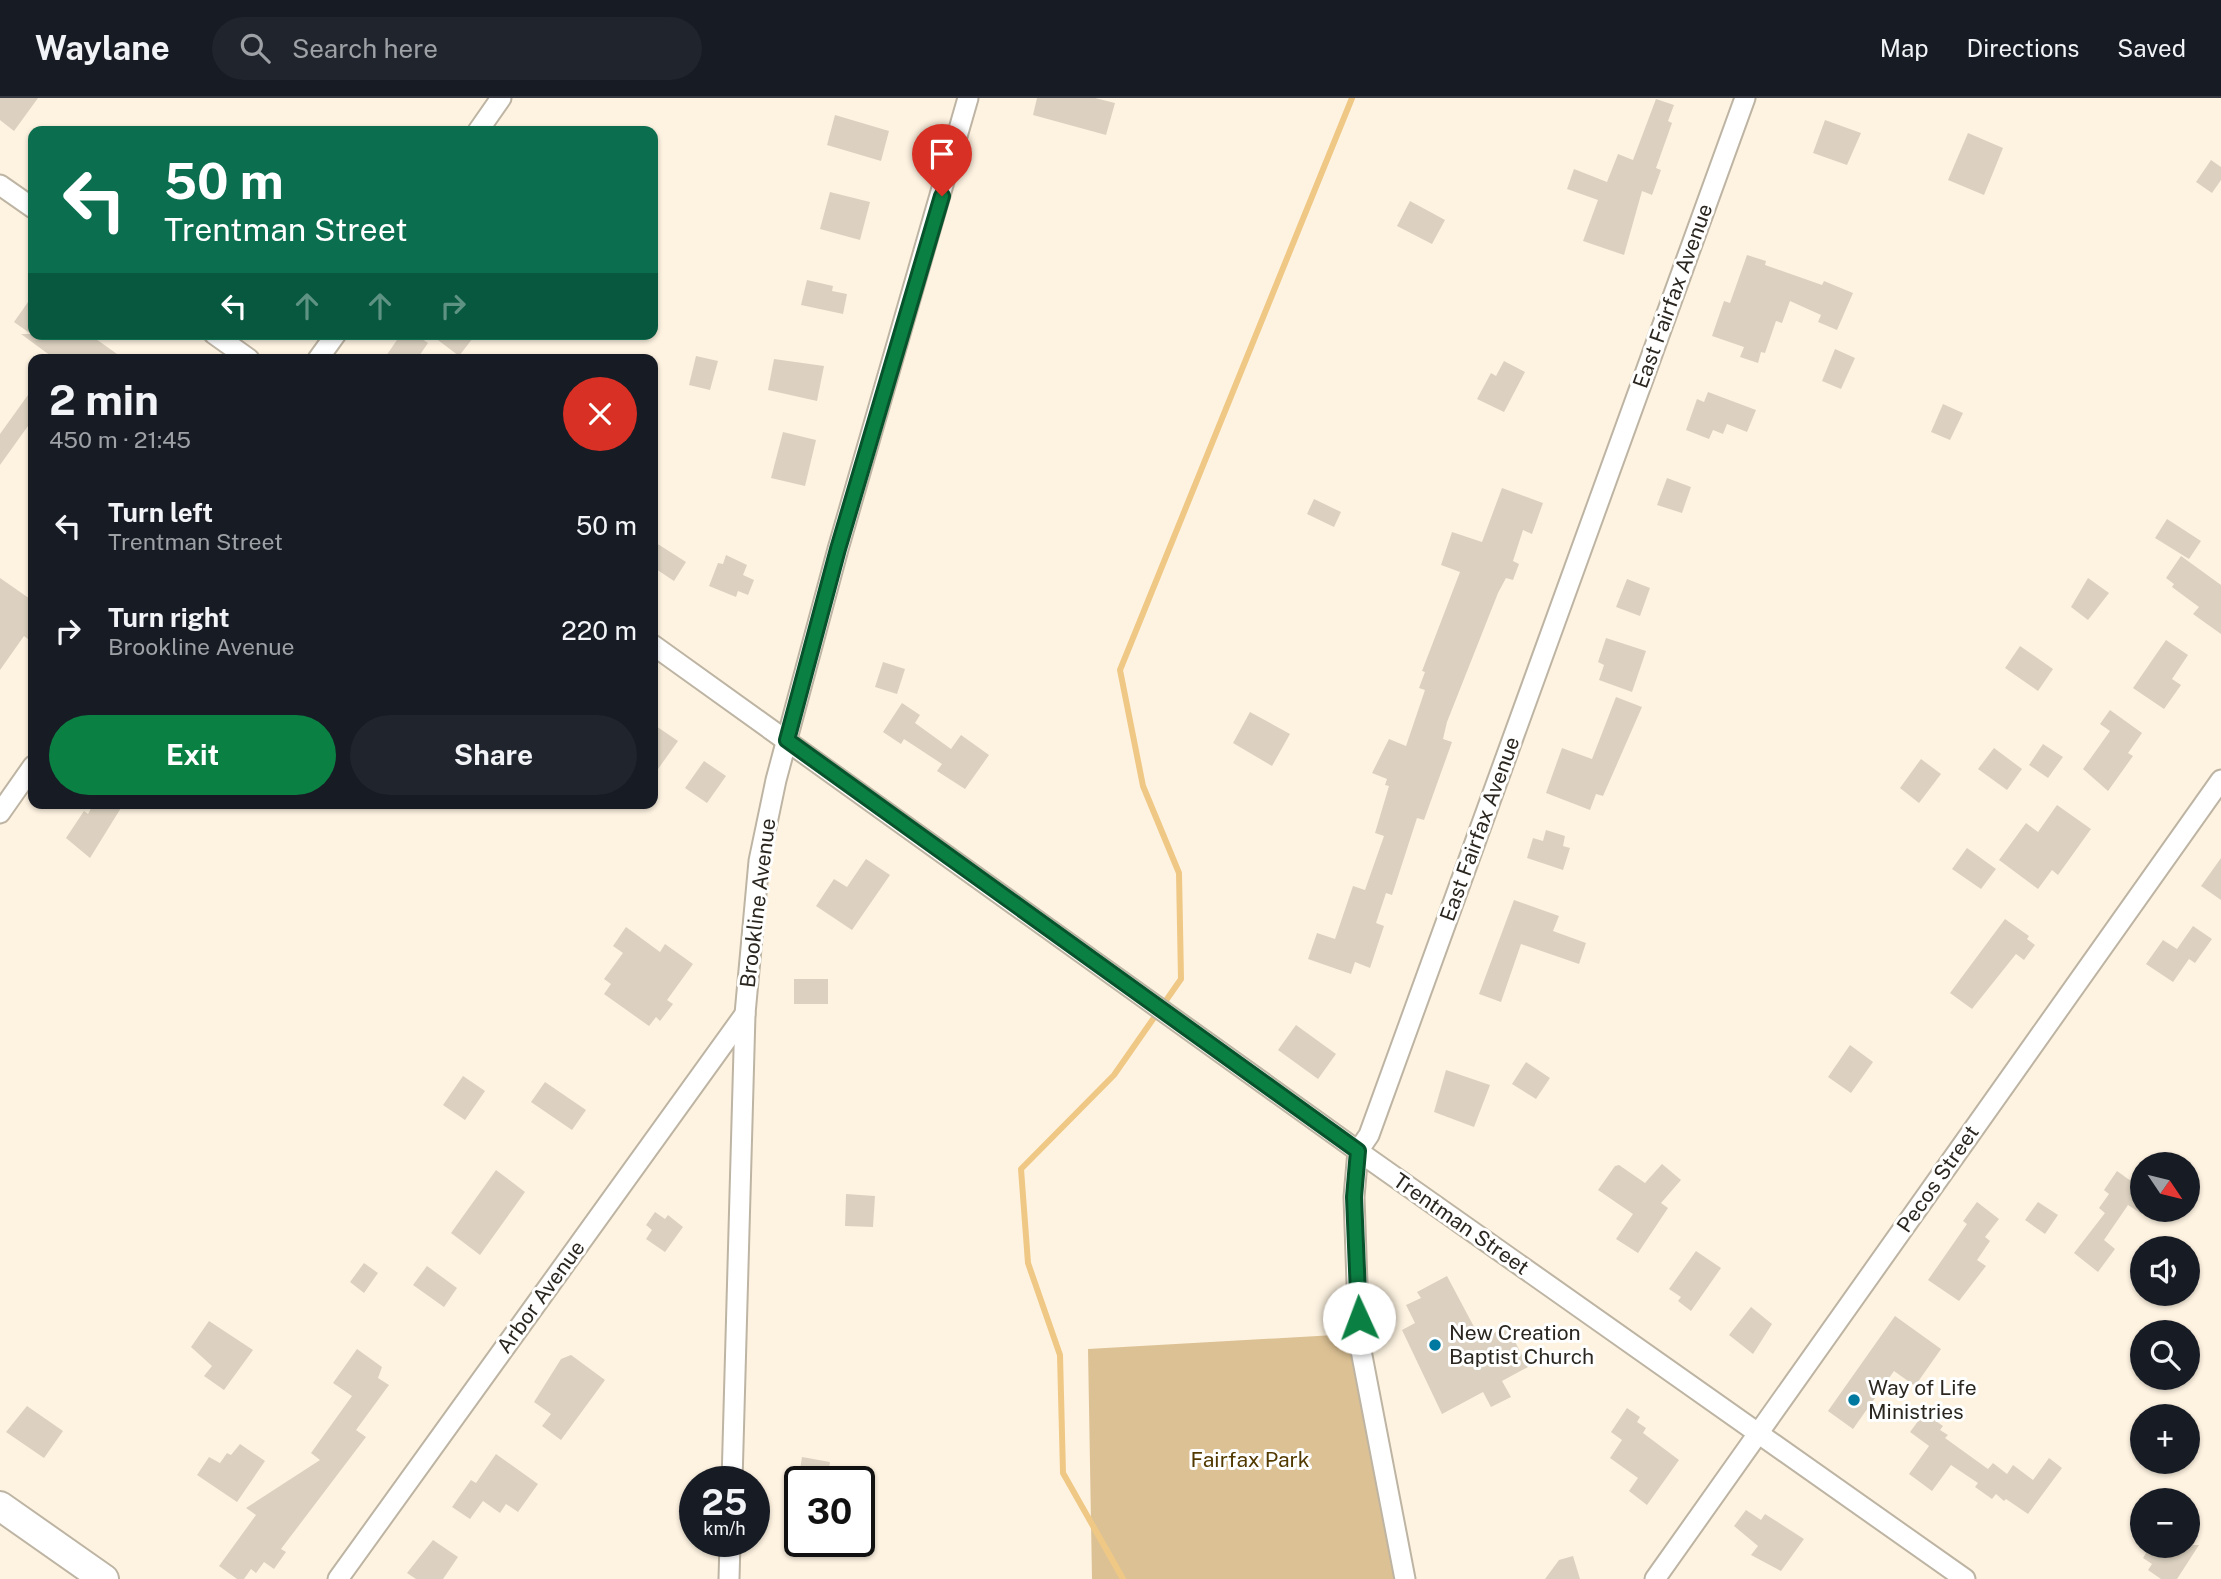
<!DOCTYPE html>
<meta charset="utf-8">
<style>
:root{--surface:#171b24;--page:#20242c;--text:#f1f3f6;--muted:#9ea1a6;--line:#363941;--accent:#0b8043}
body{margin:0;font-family:"Public Sans",sans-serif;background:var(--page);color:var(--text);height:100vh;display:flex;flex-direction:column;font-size:26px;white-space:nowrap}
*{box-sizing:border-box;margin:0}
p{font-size:23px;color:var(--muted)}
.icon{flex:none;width:38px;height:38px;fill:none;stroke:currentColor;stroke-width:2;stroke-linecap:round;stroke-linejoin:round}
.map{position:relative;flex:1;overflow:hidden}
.drawer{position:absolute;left:28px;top:256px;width:630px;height:455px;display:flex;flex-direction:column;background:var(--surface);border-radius:14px;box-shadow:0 2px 5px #0004}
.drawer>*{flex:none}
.top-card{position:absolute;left:28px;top:28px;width:630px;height:214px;border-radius:14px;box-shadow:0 2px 5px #0004;background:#0b6e4f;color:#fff;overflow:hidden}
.needle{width:46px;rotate:125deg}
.fabs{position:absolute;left:2130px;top:1054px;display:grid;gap:14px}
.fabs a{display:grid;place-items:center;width:70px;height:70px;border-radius:50%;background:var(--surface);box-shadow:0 2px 5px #0004;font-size:35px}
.speed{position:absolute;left:679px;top:1368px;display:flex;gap:14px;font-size:35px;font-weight:700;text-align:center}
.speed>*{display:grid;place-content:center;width:91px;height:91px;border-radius:50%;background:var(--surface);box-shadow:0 2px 5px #0004;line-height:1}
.speed small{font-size:18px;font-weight:400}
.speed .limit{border:4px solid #111;border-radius:10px;background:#fff;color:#111}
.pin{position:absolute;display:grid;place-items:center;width:60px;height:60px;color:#fff;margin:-72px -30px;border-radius:50% 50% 50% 0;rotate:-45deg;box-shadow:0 0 7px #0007}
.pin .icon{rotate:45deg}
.me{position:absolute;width:77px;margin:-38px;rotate:358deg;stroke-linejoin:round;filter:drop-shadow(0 0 5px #0008)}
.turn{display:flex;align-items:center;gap:24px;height:147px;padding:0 21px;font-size:32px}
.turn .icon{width:91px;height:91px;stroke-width:2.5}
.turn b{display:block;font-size:49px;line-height:60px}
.lanes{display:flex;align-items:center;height:66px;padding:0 21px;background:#0003;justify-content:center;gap:35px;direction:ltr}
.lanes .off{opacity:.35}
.round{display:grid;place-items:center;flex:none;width:74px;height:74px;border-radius:37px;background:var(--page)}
.headline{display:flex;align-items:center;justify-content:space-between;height:119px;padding:0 21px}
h1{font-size:42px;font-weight:700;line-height:52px}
.button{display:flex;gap:14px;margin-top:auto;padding:14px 21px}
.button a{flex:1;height:80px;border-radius:42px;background:var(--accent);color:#fff;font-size:28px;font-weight:700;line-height:80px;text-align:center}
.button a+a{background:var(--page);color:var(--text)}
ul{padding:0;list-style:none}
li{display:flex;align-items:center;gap:21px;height:105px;padding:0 21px}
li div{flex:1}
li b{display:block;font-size:26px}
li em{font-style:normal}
header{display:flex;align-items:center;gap:42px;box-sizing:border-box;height:98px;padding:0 35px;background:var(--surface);border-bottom:2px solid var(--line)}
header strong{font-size:33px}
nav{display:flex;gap:38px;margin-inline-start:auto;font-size:24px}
.search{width:490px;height:63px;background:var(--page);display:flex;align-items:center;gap:18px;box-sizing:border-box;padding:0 24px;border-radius:38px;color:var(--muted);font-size:26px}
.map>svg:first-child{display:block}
.green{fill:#dcc194}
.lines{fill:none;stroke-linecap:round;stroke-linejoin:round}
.stream{stroke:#efc885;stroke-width:6}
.building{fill:#dcd1c0}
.minor-casing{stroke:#beb4a3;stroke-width:23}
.secondary-casing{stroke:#beb4a3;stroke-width:32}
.minor{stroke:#fff;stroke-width:19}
.secondary{stroke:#fff;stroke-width:28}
.route-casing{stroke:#07532c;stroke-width:18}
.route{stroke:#0b8043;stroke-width:12}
.poi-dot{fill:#0079a1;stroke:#fff;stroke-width:2.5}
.labels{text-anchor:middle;stroke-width:6;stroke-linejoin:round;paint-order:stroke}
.street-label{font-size:21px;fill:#2b2720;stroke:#fff}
.poi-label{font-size:21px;fill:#2b2720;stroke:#fff;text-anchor:start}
.park-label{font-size:21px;fill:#523900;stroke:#fff}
</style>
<header>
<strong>Waylane</strong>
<div class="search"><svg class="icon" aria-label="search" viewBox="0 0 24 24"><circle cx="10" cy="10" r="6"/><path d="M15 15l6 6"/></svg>Search here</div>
<nav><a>Map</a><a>Directions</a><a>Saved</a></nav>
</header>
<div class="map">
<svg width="2221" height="1481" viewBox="0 0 2221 1481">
<rect width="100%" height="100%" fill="#fef3e1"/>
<polygon class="green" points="1352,1236 1401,1481 1092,1481 1088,1251"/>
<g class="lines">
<polyline class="stream" points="1123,1481 1063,1375 1060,1257 1028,1165 1021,1071 1114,977 1181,881 1179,775 1143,688 1120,572 1352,0"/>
</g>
<g class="building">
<polygon points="0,0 38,0 14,33 0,22"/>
<polygon points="1037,0 1095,0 1115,5 1106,37 1033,17"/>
<polygon points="1656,1 1674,7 1668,23 1672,25 1656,70 1661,72 1652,97 1642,93 1624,157 1583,143 1598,102 1567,91 1574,71 1607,84 1618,56 1633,62"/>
<polygon points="835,17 889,33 881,63 827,47"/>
<polygon points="1825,22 1861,35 1847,67 1813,55"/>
<polygon points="1968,35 2003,50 1984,97 1948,82"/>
<polygon points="2211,62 2221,69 2221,82 2212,95 2196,84"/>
<polygon points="830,94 870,104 860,142 820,131"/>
<polygon points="1410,103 1445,122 1432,146 1397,128"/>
<polygon points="1747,157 1766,163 1765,167 1822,187 1824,183 1853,195 1837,232 1818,224 1821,217 1790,203 1782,225 1776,223 1765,255 1761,254 1758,265 1740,259 1744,249 1712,238 1724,203 1730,205"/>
<polygon points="807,182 833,188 832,193 847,196 843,216 801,207"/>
<polygon points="33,197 33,236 89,236 124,261 55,261 21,236 31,236 14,224"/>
<polygon points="401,236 415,236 428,245 417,261 384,261"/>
<polygon points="430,236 476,236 459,258"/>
<polygon points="1835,251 1855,260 1841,291 1822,283"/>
<polygon points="696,258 718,263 710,292 689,287"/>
<polygon points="774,261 824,268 817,303 768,292"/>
<polygon points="1504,263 1525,274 1504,314 1477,301 1491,275 1496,278"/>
<polygon points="33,290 33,321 0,367 0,336"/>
<polygon points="1708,294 1756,312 1747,334 1727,326 1723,336 1713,332 1709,341 1686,332 1697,301 1704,304"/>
<polygon points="1943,306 1963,315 1950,342 1931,334"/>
<polygon points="783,334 816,342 805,388 771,380"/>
<polygon points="1667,380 1691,389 1682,415 1657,407"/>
<polygon points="1502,390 1543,405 1532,436 1523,432 1513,463 1519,466 1513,482 1506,480 1498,495 1447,624 1443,641 1452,644 1424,722 1417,720 1392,797 1386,795 1376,825 1384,828 1370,870 1355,864 1351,876 1308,861 1317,835 1335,841 1353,788 1365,792 1384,738 1375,735 1389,688 1385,687 1387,681 1372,675 1389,641 1406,648 1425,592 1419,590 1425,574 1422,573 1460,474 1441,467 1452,434 1482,444"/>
<polygon points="1314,401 1341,414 1334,429 1307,416"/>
<polygon points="2167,421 2201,443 2189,461 2155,440"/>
<polygon points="653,443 686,464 674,483 653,469"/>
<polygon points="726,457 747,467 743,477 754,482 748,497 738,493 736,499 709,488 718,465 723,466"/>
<polygon points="2181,458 2221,487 2221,536 2193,516 2199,509 2172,489 2174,486 2166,480"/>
<polygon points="0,480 33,503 33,545 24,538 0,572"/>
<polygon points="2088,480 2109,495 2088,522 2071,509"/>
<polygon points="1627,481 1650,490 1640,518 1616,509"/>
<polygon points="1606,540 1646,553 1632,594 1599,582 1604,567 1598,564"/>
<polygon points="2166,542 2188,557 2172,581 2181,587 2164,611 2133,590"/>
<polygon points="2020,548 2053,571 2038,593 2005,570"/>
<polygon points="883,564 905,571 897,596 875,589"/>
<polygon points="1616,599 1642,609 1603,698 1596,696 1590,712 1546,695 1562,650 1592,661"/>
<polygon points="902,605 920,617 915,625 951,651 961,637 989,657 965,691 937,673 942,666 904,641 901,646 883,634"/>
<polygon points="2110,612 2142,635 2128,655 2133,658 2108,693 2083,671 2110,633 2100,626"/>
<polygon points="1250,614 1290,636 1272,668 1233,645"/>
<polygon points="653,626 678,643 653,678"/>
<polygon points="2043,646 2063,659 2048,680 2029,667"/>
<polygon points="1994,650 2022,671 2007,692 1978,671"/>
<polygon points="1921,661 1941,676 1919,705 1900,690"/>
<polygon points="704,663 726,678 707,705 685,690"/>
<polygon points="94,705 124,705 90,760 66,740 84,713 88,716"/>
<polygon points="2057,707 2091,731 2058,777 2052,772 2038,791 1999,762 2026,725 2038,734"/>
<polygon points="1546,732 1565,738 1563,748 1570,750 1563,772 1527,760 1533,740 1543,743"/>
<polygon points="1967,750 1996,771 1981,791 1952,771"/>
<polygon points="2221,760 2221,802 2201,788"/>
<polygon points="866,761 890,777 852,832 816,808 834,781 847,789"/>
<polygon points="1514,802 1559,818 1553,833 1586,845 1579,866 1521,846 1501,904 1479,896"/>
<polygon points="2005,821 2029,838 2027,841 2035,847 2024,862 2016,856 1972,911 1950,895"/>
<polygon points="2193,828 2212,841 2195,865 2189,861 2173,884 2146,866 2163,842 2177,851"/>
<polygon points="626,829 660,854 665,846 693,866 667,902 673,906 660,923 656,919 649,928 604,896 611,886 604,881 623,855 613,848"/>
<rect x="794" y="881" width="34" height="25"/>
<polygon points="1296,927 1336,956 1318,981 1278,952"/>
<polygon points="1850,947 1873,964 1851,995 1828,979"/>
<polygon points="1526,964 1550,980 1536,1001 1512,986"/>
<polygon points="1446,972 1490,987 1474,1029 1434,1014"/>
<polygon points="463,978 485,993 465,1022 443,1007"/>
<polygon points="545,984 586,1012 572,1032 531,1004"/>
<polygon points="1662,1066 1681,1082 1661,1105 1668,1110 1638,1155 1616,1141 1633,1116 1598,1092 1615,1068 1619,1067 1645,1085"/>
<polygon points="496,1072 525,1094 480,1157 451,1135"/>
<polygon points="2117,1073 2142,1091 2142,1116 2128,1107 2104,1142 2115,1151 2098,1174 2074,1155 2105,1115 2099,1110 2109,1096 2104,1092"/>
<polygon points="846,1096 875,1098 873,1129 845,1128"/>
<polygon points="1977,1104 1999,1121 1985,1139 1990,1143 1977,1162 1986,1168 1959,1203 1928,1182 1967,1126 1963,1123"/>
<polygon points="2038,1104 2058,1117 2045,1136 2025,1122"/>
<polygon points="655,1114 665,1121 668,1117 683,1129 665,1154 646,1141 652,1132 646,1127"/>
<polygon points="1696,1153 1721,1170 1691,1213 1678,1203 1681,1199 1669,1191"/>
<polygon points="364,1165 378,1175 364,1195 350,1184"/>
<polygon points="427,1168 457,1190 444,1209 413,1187"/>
<polygon points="1447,1178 1481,1242 1507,1228 1528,1269 1502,1283 1511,1299 1491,1309 1483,1294 1442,1316 1402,1232 1415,1225 1406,1207 1421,1200 1417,1194"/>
<polygon points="1751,1209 1772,1226 1753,1256 1729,1237"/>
<polygon points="1895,1218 1941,1251 1915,1288 1894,1273 1853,1331 1828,1313"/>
<polygon points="209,1223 253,1252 224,1292 204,1278 212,1268 191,1249"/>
<polygon points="357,1251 382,1269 378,1280 389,1287 356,1332 366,1339 281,1451 286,1454 274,1471 264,1464 256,1475 251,1471 244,1481 237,1481 219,1468 256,1417 246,1410 320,1362 311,1355 352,1298 333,1285"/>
<polygon points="571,1257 605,1282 561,1342 542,1328 551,1316 534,1304 561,1261"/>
<polygon points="27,1308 63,1333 44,1360 6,1334"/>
<polygon points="1627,1310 1640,1319 1637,1324 1646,1330 1643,1335 1679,1362 1647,1407 1629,1393 1638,1380 1610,1360 1622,1342 1611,1334"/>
<polygon points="1924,1315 1943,1328 1940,1332 1948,1337 1945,1340 1988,1371 1993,1365 2007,1376 2013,1367 2033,1382 2049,1360 2062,1370 2028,1416 2006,1401 2004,1403 1996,1396 1992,1401 1975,1389 1978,1385 1951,1367 1932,1393 1909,1376 1929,1348 1910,1334"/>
<polygon points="240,1346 265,1363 237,1404 197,1377 209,1359 220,1365 227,1355 231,1357"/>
<polygon points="496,1356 538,1386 518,1414 506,1406 500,1415 483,1403 470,1421 452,1409 471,1382 476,1385"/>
<polygon points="802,1359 830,1364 827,1384 798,1384"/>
<polygon points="1746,1412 1761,1422 1765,1416 1804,1441 1781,1473 1751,1457 1758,1448 1734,1428"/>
<polygon points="433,1442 458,1459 443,1481 416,1481 407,1475"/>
<polygon points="2151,1447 2199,1447 2177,1481 2161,1481 2148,1472 2152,1466 2143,1460"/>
<polygon points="1573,1458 1580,1481 1545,1481 1559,1462"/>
</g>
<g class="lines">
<g class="minor-casing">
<g id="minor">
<polyline points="478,33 501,0"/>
<polyline points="0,87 33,110"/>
<polyline points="214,236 249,261"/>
<polyline points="318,261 336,236"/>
<polyline points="653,547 1358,1053 1965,1481"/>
<polyline points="0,715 33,668"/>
<polyline points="732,1384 745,916 759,763 776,682 838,451 968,0"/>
<polyline points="338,1481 745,916"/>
<polyline points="729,1481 730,1444"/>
<polyline points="1405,1481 1359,1242 1354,1099 1358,1053 1369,1037 1745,0"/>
<polyline points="1655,1481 2221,682"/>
</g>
</g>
<g class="secondary-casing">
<polyline id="secondary" points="0,1408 104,1481"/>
</g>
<use href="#minor" class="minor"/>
<use href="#secondary" class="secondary"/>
</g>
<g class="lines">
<g class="route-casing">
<polyline id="route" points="942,98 838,451 787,642 1358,1053 1354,1099 1359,1220"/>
</g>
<use href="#route" class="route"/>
</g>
<g class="poi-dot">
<circle cx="1435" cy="1247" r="7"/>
<circle cx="1854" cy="1302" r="7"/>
</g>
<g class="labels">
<g class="street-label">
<text transform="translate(1673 198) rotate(-70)" y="7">East Fairfax Avenue</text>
<text transform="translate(1480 731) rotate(-70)" y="7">East Fairfax Avenue</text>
<text transform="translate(758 805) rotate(-83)" y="7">Brookline Avenue</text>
<text transform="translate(1938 1081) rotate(-55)" y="7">Pecos Street</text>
<text transform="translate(1461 1126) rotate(35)" y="7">Trentman Street</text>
<text transform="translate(541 1199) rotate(-54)" y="7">Arbor Avenue</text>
</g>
<g class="poi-label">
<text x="1449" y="1242">New Creation<tspan x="1449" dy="24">Baptist Church</tspan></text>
<text x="1868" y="1297">Way of Life<tspan x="1868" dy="24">Ministries</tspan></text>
</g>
<g class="park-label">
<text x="1250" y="1369">Fairfax Park</text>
</g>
</g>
</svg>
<div class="fabs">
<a><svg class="needle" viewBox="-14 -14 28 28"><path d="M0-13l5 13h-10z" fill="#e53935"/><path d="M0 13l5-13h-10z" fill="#9ea1a6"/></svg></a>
<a><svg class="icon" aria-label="sound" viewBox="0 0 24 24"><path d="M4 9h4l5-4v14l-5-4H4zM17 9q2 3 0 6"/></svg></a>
<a><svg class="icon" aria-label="search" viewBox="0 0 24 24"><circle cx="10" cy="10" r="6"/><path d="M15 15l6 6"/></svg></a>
<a>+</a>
<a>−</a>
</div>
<div class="speed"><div>25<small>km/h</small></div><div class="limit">30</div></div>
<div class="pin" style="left:942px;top:98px;background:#d93025"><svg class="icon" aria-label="arrive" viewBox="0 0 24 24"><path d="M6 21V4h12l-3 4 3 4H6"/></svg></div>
<svg class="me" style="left:1359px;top:1220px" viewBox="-20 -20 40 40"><circle r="19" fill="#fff"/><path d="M0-13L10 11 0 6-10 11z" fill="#0b8043"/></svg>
<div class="top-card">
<div class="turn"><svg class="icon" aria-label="left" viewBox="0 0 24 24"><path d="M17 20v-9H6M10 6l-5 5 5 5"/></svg><div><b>50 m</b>Trentman Street</div></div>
<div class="lanes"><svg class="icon" aria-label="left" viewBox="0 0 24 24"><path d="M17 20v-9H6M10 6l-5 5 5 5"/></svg><svg class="icon off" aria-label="ahead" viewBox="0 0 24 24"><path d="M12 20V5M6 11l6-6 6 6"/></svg><svg class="icon off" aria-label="ahead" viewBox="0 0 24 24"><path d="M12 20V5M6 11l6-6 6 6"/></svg><svg class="icon off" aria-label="right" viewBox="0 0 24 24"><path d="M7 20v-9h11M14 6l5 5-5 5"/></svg></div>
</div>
<section class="drawer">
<div class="headline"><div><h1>2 min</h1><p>450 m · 21:45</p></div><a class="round" style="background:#d93025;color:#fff"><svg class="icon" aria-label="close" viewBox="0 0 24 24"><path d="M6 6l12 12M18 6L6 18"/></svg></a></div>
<ul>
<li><svg class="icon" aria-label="left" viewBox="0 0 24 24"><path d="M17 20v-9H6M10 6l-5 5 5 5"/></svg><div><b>Turn left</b><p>Trentman Street</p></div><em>50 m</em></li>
<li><svg class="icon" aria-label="right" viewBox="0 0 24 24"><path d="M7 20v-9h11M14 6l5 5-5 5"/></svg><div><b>Turn right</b><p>Brookline Avenue</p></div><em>220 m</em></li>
</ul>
<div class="button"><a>Exit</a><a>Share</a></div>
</section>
</div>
